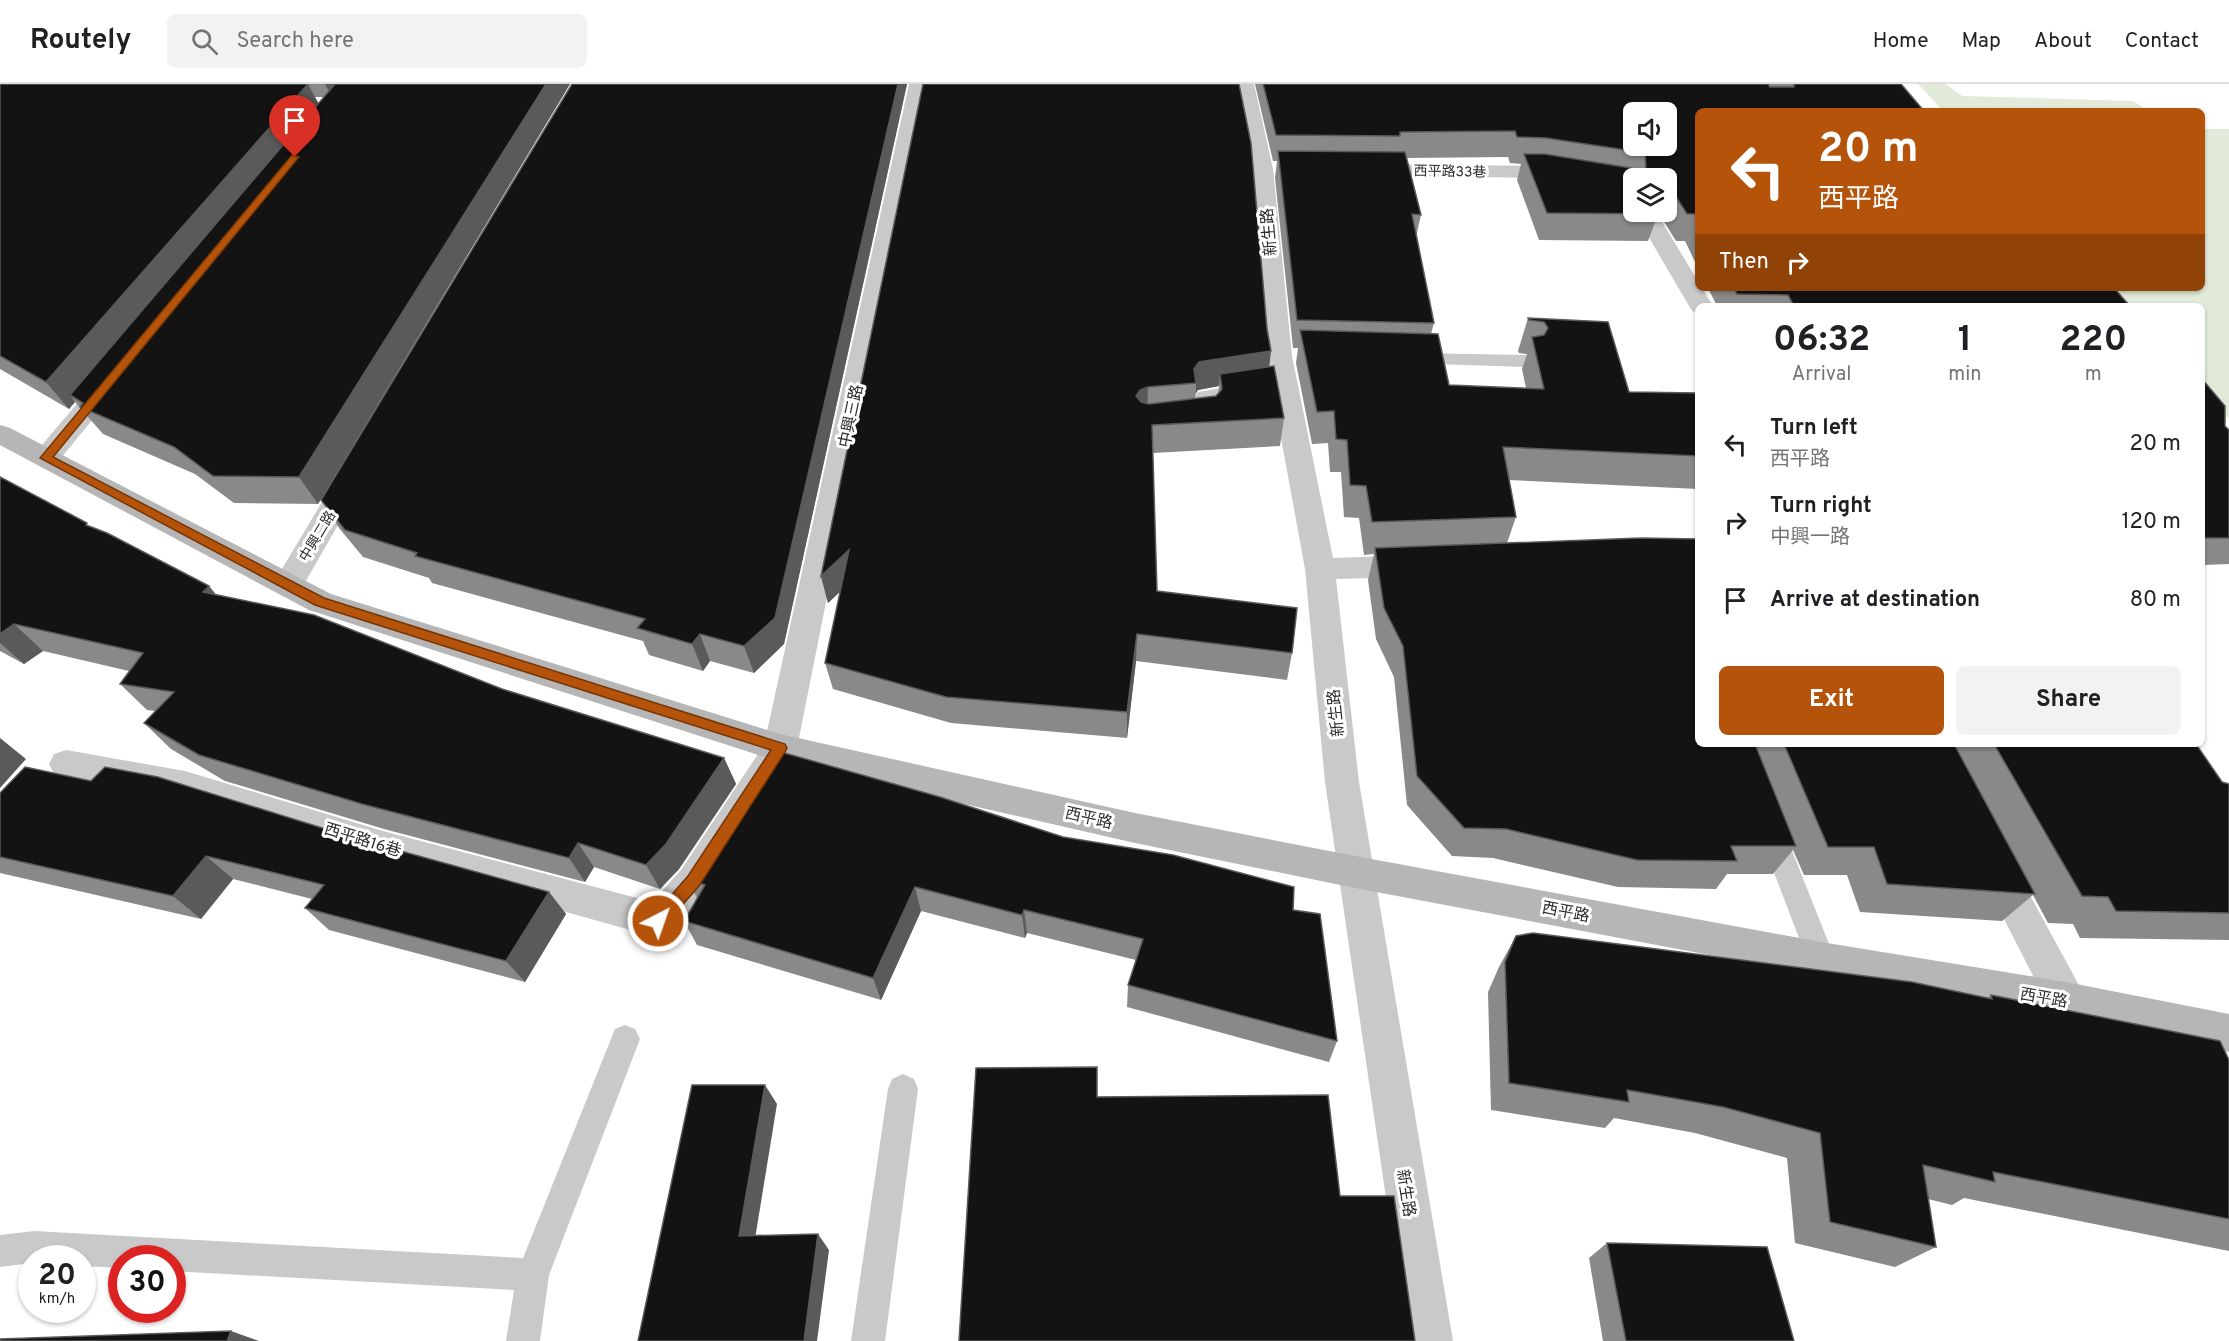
<!DOCTYPE html>
<meta charset="utf-8">
<style>
:root{--surface:#fff;--page:#f2f2f2;--text:#202124;--muted:#757577;--line:#e0e0e0;--accent:#b45309}
body{margin:0;font-family:Overpass,"Noto Sans TC",sans-serif;background:var(--page);color:var(--text);height:100vh;display:flex;flex-direction:column;font-size:22px;white-space:nowrap}
*{box-sizing:border-box;margin:0}
p{font-size:20px;color:var(--muted)}
.icon{flex:none;width:33px;height:33px;fill:none;stroke:currentColor;stroke-width:2;stroke-linecap:round;stroke-linejoin:round}
.map{position:relative;flex:1;overflow:hidden}
.drawer{position:absolute;left:1695px;top:219px;width:510px;height:444px;display:flex;flex-direction:column;background:var(--surface);border-radius:9px;box-shadow:0 2px 4px #0004}
.drawer>*{flex:none}
.banner{position:absolute;left:1695px;top:24px;width:510px;height:183px;border-radius:9px;box-shadow:0 2px 4px #0004;background:#b45309;color:#fff;overflow:hidden}
.tools{position:absolute;left:1623px;top:18px;display:grid;gap:12px}
.tools a{display:grid;place-items:center;width:54px;height:54px;border-radius:9px;background:var(--surface);box-shadow:0 2px 4px #0004;font-size:30px}
.speed{position:absolute;left:18px;top:1161px;display:flex;gap:12px;font-size:30px;font-weight:700;text-align:center}
.speed>*{display:grid;place-content:center;width:78px;height:78px;border-radius:50%;background:var(--surface);box-shadow:0 2px 4px #0004;line-height:1}
.speed small{font-size:15px;font-weight:400}
.speed .limit{border:9px solid #d22;background:#fff;color:#111}
.pin{position:absolute;display:grid;place-items:center;width:51px;height:51px;color:#fff;margin:-62px -26px;border-radius:50% 50% 50% 0;rotate:-45deg;box-shadow:0 0 6px #0007}
.pin .icon{rotate:45deg}
.me{position:absolute;width:66px;margin:-33px;rotate:41deg;stroke-linejoin:round;filter:drop-shadow(0 0 4px #0008)}
.turn{display:flex;align-items:center;gap:21px;height:126px;padding:0 24px;font-size:27px}
.turn .icon{width:78px;height:78px;stroke-width:2.5}
.turn b{display:block;font-size:42px;line-height:51px}
.then{display:flex;align-items:center;height:57px;padding:0 24px;background:#0003;gap:12px;font-size:22px}
.eta{display:flex;justify-content:space-evenly;align-items:center;height:102px;text-align:center}
.eta b{font-size:36px;font-weight:700;line-height:42px}
.button{display:flex;gap:12px;margin-top:auto;padding:12px 24px}
.button a{flex:1;height:69px;border-radius:9px;background:var(--accent);color:#fff;font-size:24px;font-weight:700;line-height:69px;text-align:center}
.button a+a{background:var(--page);color:var(--text)}
ul{padding:0;list-style:none}
li{display:flex;align-items:center;gap:18px;height:78px;padding:0 24px}
li div{flex:1}
li b{display:block;font-size:22px}
li em{font-style:normal}
header{display:flex;align-items:center;gap:36px;box-sizing:border-box;height:84px;padding:0 30px;background:var(--surface);border-bottom:2px solid var(--line)}
header strong{font-size:28px}
nav{display:flex;gap:33px;margin-inline-start:auto;font-size:21px}
.search{width:420px;height:54px;background:var(--page);display:flex;align-items:center;gap:15px;box-sizing:border-box;padding:0 21px;border-radius:9px;color:var(--muted);font-size:22px}
.map>svg:first-child{display:block}
.green{fill:#e2ebd9}
.lines{fill:none;stroke-linecap:round;stroke-linejoin:round}
.service{fill:#c9c9c9;fill-rule:evenodd}
.minor{fill:#c9c9c9;fill-rule:evenodd}
.secondary{fill:#b6b6b6;fill-rule:evenodd}
.wall{fill:#898989;fill-rule:evenodd}
.shaded-wall{fill:#5a5a5a}
.building{fill:#131313;stroke:#5a5a5a;stroke-width:1.5;fill-rule:evenodd}
.route{fill:#b45309;stroke:#753606;stroke-width:1.5}
.labels{text-anchor:middle;stroke-width:6;stroke-linejoin:round;paint-order:stroke}
.far-street-label{font-size:14px;fill:#2c2c2c;stroke:#fff}
.street-label{font-size:16px;fill:#2c2c2c;stroke:#fff}
</style>
<header>
<strong>Routely</strong>
<div class="search"><svg class="icon" aria-label="search" viewBox="0 0 24 24"><circle cx="10" cy="10" r="6"/><path d="M15 15l6 6"/></svg>Search here</div>
<nav><a>Home</a><a>Map</a><a>About</a><a>Contact</a></nav>
</header>
<div class="map">
<svg width="2229" height="1257" viewBox="0 0 2229 1257">
<rect width="100%" height="100%" fill="#fff"/>
<g class="green">
<polygon points="1918,0 1946,0 1962,12 2133,17 2149,27 1943,27"/>
<polygon points="2202,45 2229,45 2229,335 2202,302 2202,222 2126,222 2110,204 2202,204"/>
</g>
<g class="lines">
<g class="service">
<polygon points="1411,269 1526,271 1533,273 1535,277 1533,281 1526,283 1404,279 1402,275 1404,271"/>
<polygon points="1249,299 1256,301 1258,305 1256,309 1215,316 1217,333 1214,337 1194,340 1187,338 1184,334 1187,330 1197,328 1195,312 1198,308"/>
<polygon points="1772,738 1781,741 1785,749 1835,875 1831,884 1821,888 1811,884 1807,875 1759,749 1763,741"/>
<polygon points="625,941 635,945 640,955 549,1191 540,1257 506,1257 514,1206 172,1187 172,1174 122,1174 122,1184 82,1182 82,1174 32,1174 32,1179 0,1183 0,1151 34,1147 523,1174 615,945"/>
<polygon points="903,990 914,995 918,1005 885,1257 851,1257 888,1005 892,995"/>
</g>
<g class="minor">
<polygon points="909,0 929,0 797,664 707,808 672,849 659,854 383,777 185,715 54,690 49,680 54,670 66,666 185,687 383,747 652,818 681,786 764,661"/>
<polygon points="1234,0 1254,0 1273,85 1292,272 1333,474 1414,471 1425,474 1429,482 1425,490 1414,493 1336,495 1359,698 1453,1257 1407,1257 1325,698 1305,485 1266,272 1251,85"/>
<polygon points="1366,80 1538,82 1634,97 1634,114 1626,113 1623,108 1538,94 1358,91 1355,86 1358,81"/>
<polygon points="1634,128 1656,128 1698,197 1698,204 1702,204 1713,222 1698,222 1698,229 1692,227"/>
<polygon points="112,287 121,289 125,295 121,301 56,380 46,383 36,380 32,374 36,368 103,289"/>
<polygon points="352,383 362,385 366,392 299,509 288,512 277,509 273,501 277,493 342,385"/>
<polygon points="1996,768 2009,773 2080,903 2086,916 2080,929 2066,934 2052,929 1978,784 1983,773"/>
</g>
<polygon class="secondary" points="0,341 10,344 331,510 780,650 1135,729 1355,772 1821,858 2066,898 2229,930 2229,968 2066,934 1821,892 1355,804 1135,759 780,678 309,526 0,361"/>
</g>
<g class="wall">
<path d="M0,0H570L318,420L234,419L195,390L103,350L75,318L69,325L0,285ZM315,13H324L319,20Z"/>
<polygon points="572,0 907,0 784,560 754,589 710,577 703,587 649,571 643,557 432,499 429,494 363,473 339,444 321,416"/>
<path d="M923,0L1269,283L1284,334L1280,362L1153,369L1157,507L1292,569L1287,596L1136,577L1127,654L951,639L833,605L825,579L840,507L828,519L821,492ZM1219,302L1218,310L1216,312L1195,314L1196,309L1198,306Z"/>
<polygon points="1255,0 1901,0 1698,27 1698,184 1685,157 1676,157 1658,128 1666,128 1666,94 1634,94 1658,130 1648,157 1539,156 1517,96 1521,80 1510,79 1508,73 1407,74 1421,131 1416,153 1434,239 1431,250 1449,301 1526,304 1522,285 1527,270 1519,269 1518,267 1528,234 1608,238 1629,308 1698,309 1698,405 1509,396 1516,433 1507,459 1698,660 2196,660 2222,698 2229,700 2229,856 2080,854 2073,840 2048,839 2033,811 2002,837 1860,828 1847,791 1804,791 1793,766 1773,790 1727,790 1716,805 1618,803 1493,774 1452,772 1407,721 1394,593 1376,555 1368,496 1374,470 1364,471 1359,434 1344,433 1341,388 1330,388 1328,359 1312,360 1296,279 1298,264 1293,264 1275,94 1277,77 1273,77"/>
<polygon points="1708,204 2114,204 2130,222 1717,222"/>
<polygon points="2202,295 2225,342 2229,346 2229,480 2202,481"/>
<polygon points="0,393 91,443 209,502 215,510 502,605 724,674 736,700 679,785 660,805 594,783 585,798 384,745 225,697 171,665 144,639 155,627 147,626 120,600 129,587 43,567 24,580 0,567"/>
<polygon points="769,688 1063,753 1293,826 1337,957 1329,978 1127,923 1128,901 1136,876 1027,849 1025,854 921,827 881,916 697,861 684,837 697,814 687,795"/>
<polygon points="0,709 361,756 549,808 566,830 525,898 329,846 305,824 312,815 233,795 201,835 0,789"/>
<polygon points="1516,852 1987,914 1991,911 2229,976 2229,1167 1964,1114 1952,1121 1928,1115 1936,1163 1895,1183 1795,1159 1787,1074 1695,1049 1614,1034 1605,1044 1491,1026 1488,908 1499,883"/>
<polygon points="1607,1159 1794,1257 1603,1257 1589,1174"/>
</g>
<g class="shaded-wall">
<polygon points="308,0 322,26 70,311 75,318 69,325 46,298"/>
<polygon points="325,0 344,0 332,13"/>
<polygon points="546,0 570,0 318,420 299,393"/>
<polygon points="898,0 907,0 784,560 754,589 744,562"/>
<polygon points="1271,267 1268,294 1220,290 1219,302 1198,306 1196,309 1196,299 1194,285 1199,278"/>
<polygon points="1148,303 1147,331 1136,312 1140,306"/>
<polygon points="849,466 856,493 828,519 821,492"/>
<polygon points="209,502 232,530 203,508"/>
<polygon points="14,540 43,567 24,580 0,559 0,550"/>
<polygon points="700,550 710,577 703,587 692,560"/>
<polygon points="1137,550 1136,577 1127,654 1127,628"/>
<polygon points="0,654 26,675 0,704"/>
<polygon points="724,674 736,700 679,785 660,805 646,781"/>
<polygon points="578,759 594,783 585,798 569,774"/>
<polygon points="206,772 233,795 201,835 173,812"/>
<polygon points="915,803 921,827 881,916 873,894"/>
<polygon points="549,808 566,830 525,898 506,877"/>
<polygon points="1024,826 1027,849 1025,854 1022,831"/>
<polygon points="765,1001 777,1020 753,1167 739,1152"/>
<polygon points="818,1150 829,1166 817,1257 804,1257"/>
<polygon points="231,1247 259,1257 227,1257"/>
</g>
<g class="building">
<polygon points="0,0 308,0 46,298 0,272"/>
<polygon points="335,0 546,0 299,393 213,392 174,363 80,323 83,319 70,311"/>
<polygon points="572,0 898,0 775,534 744,562 700,550 692,560 637,544 645,535 415,472 417,469 345,446 321,416"/>
<polygon points="923,0 1239,0 1251,59 1267,245 1271,267 1199,278 1194,285 1196,299 1148,303 1140,306 1136,312 1141,318 1149,320 1216,312 1222,305 1220,290 1274,282 1284,334 1152,341 1157,507 1297,524 1292,569 1137,550 1127,628 946,613 825,579 849,466 821,492"/>
<path d="M1263,0H1768L1770,3H1794V0H1901L1924,27H1698V135L1696,130H1687L1668,100H1666V94H1634V128H1657L1658,130L1547,129L1524,70H1545L1631,84L1635,89L1643,90L1646,87L1645,69L1546,54L1517,53L1515,47L1400,48V52L1276,51ZM1634,28H1666V62H1634Z"/>
<polygon points="1278,67 1405,68 1421,131 1412,130 1434,239 1297,236"/>
<polygon points="1734,204 2114,204 2130,222 1794,222 1788,211 1737,210"/>
<polygon points="1528,234 1608,238 1629,308 1698,309 1698,372 1503,363 1516,433 1372,438 1366,402 1350,401 1347,356 1336,355 1334,327 1317,328 1300,246 1438,250 1449,301 1544,305 1532,253 1544,251 1548,244 1544,238 1529,236"/>
<polygon points="2202,295 2225,322 2225,342 2229,346 2229,454 2202,454"/>
<polygon points="0,393 87,439 86,441 107,449 209,502 203,508 314,531 502,605 724,674 666,760 646,781 578,759 569,774 362,720 199,671 144,639 174,608 120,600 143,569 14,540 0,550"/>
<polygon points="1641,454 1698,455 1698,660 1755,660 1796,762 1731,762 1737,777 1637,776 1506,745 1464,744 1417,692 1403,562 1384,524 1375,464"/>
<polygon points="1784,660 1954,660 2035,810 1887,800 1874,763 1828,763"/>
<polygon points="1994,660 2196,660 2222,698 2229,700 2229,829 2116,827 2108,813 2082,812"/>
<polygon points="781,668 940,713 1063,753 1173,771 1294,803 1293,826 1320,830 1337,957 1128,901 1143,855 1024,826 1022,831 915,803 873,894 684,837 705,801 687,795 760,685 769,688"/>
<polygon points="25,683 91,697 105,683 158,693 361,756 549,808 506,877 305,824 324,801 206,772 173,812 0,773 0,709"/>
<polygon points="1533,849 1912,898 1992,915 1991,911 2220,957 2229,976 2229,1135 1993,1088 1995,1098 1923,1081 1936,1163 1830,1138 1820,1049 1723,1023 1627,1006 1629,1018 1509,999 1505,878 1516,852"/>
<polygon points="1097,983 1097,1013 1328,1011 1340,1112 1394,1112 1415,1257 959,1257 976,984"/>
<polygon points="692,1001 765,1001 739,1152 818,1150 804,1257 638,1257"/>
<polygon points="1607,1159 1767,1163 1794,1257 1626,1257"/>
<polygon points="231,1247 227,1257 0,1257 0,1255"/>
</g>
<polygon class="route" points="292,71 299,73 53,373 324,514 785,660 787,664 785,668 699,802 664,842 658,844 653,842 651,837 653,832 688,792 771,666 315,521 40,374"/>
<g class="labels">
<g class="far-street-label">
<text transform="translate(1450 87) rotate(1)" y="5">西平路33巷</text>
<text transform="translate(317 452) rotate(-59)" y="5">中興二路</text>
</g>
<g class="street-label">
<text transform="translate(1268 148) rotate(-95)" y="6">新生路</text>
<text transform="translate(850 332) rotate(-78)" y="6">中興三路</text>
<text transform="translate(1335 629) rotate(-96)" y="6">新生路</text>
<text transform="translate(1089 733) rotate(13)" y="6">西平路</text>
<text transform="translate(363 755) rotate(17)" y="6">西平路16巷</text>
<text transform="translate(1566 827) rotate(11)" y="6">西平路</text>
<text transform="translate(2044 913) rotate(10)" y="6">西平路</text>
<text transform="translate(1407 1109) rotate(81)" y="6">新生路</text>
</g>
</g>
</svg>
<div class="tools">
<a><svg class="icon" aria-label="sound" viewBox="0 0 24 24"><path d="M4 9h4l5-4v14l-5-4H4zM17 9q2 3 0 6"/></svg></a>
<a><svg class="icon" aria-label="layers" viewBox="0 0 24 24"><path d="M12 4l9 5-9 5-9-5zM3 14l9 5 9-5"/></svg></a>
</div>
<div class="speed"><div>20<small>km/h</small></div><div class="limit">30</div></div>
<div class="pin" style="left:295px;top:73px;background:#d93025"><svg class="icon" aria-label="arrive" viewBox="0 0 24 24"><path d="M6 21V4h12l-3 4 3 4H6"/></svg></div>
<svg class="me" style="left:658px;top:837px" viewBox="-20 -20 40 40"><circle r="17" fill="#b45309" stroke="#fff" stroke-width="3"/><path d="M0-11L8 9 0 5-8 9z" fill="#fff"/></svg>
<div class="banner">
<div class="turn"><svg class="icon" aria-label="left" viewBox="0 0 24 24"><path d="M17 20v-9H6M10 6l-5 5 5 5"/></svg><div><b>20 m</b>西平路</div></div>
<div class="then">Then<svg class="icon" aria-label="right" viewBox="0 0 24 24"><path d="M7 20v-9h11M14 6l5 5-5 5"/></svg></div>
</div>
<section class="drawer">
<div class="eta">
<div><b>06:32</b><p>Arrival</p></div>
<div><b>1</b><p>min</p></div>
<div><b>220</b><p>m</p></div>
</div>
<ul>
<li><svg class="icon" aria-label="left" viewBox="0 0 24 24"><path d="M17 20v-9H6M10 6l-5 5 5 5"/></svg><div><b>Turn left</b><p>西平路</p></div><em>20 m</em></li>
<li><svg class="icon" aria-label="right" viewBox="0 0 24 24"><path d="M7 20v-9h11M14 6l5 5-5 5"/></svg><div><b>Turn right</b><p>中興一路</p></div><em>120 m</em></li>
<li><svg class="icon" aria-label="arrive" viewBox="0 0 24 24"><path d="M6 21V4h12l-3 4 3 4H6"/></svg><div><b>Arrive at destination</b></div><em>80 m</em></li>
</ul>
<div class="button"><a>Exit</a><a>Share</a></div>
</section>
</div>
